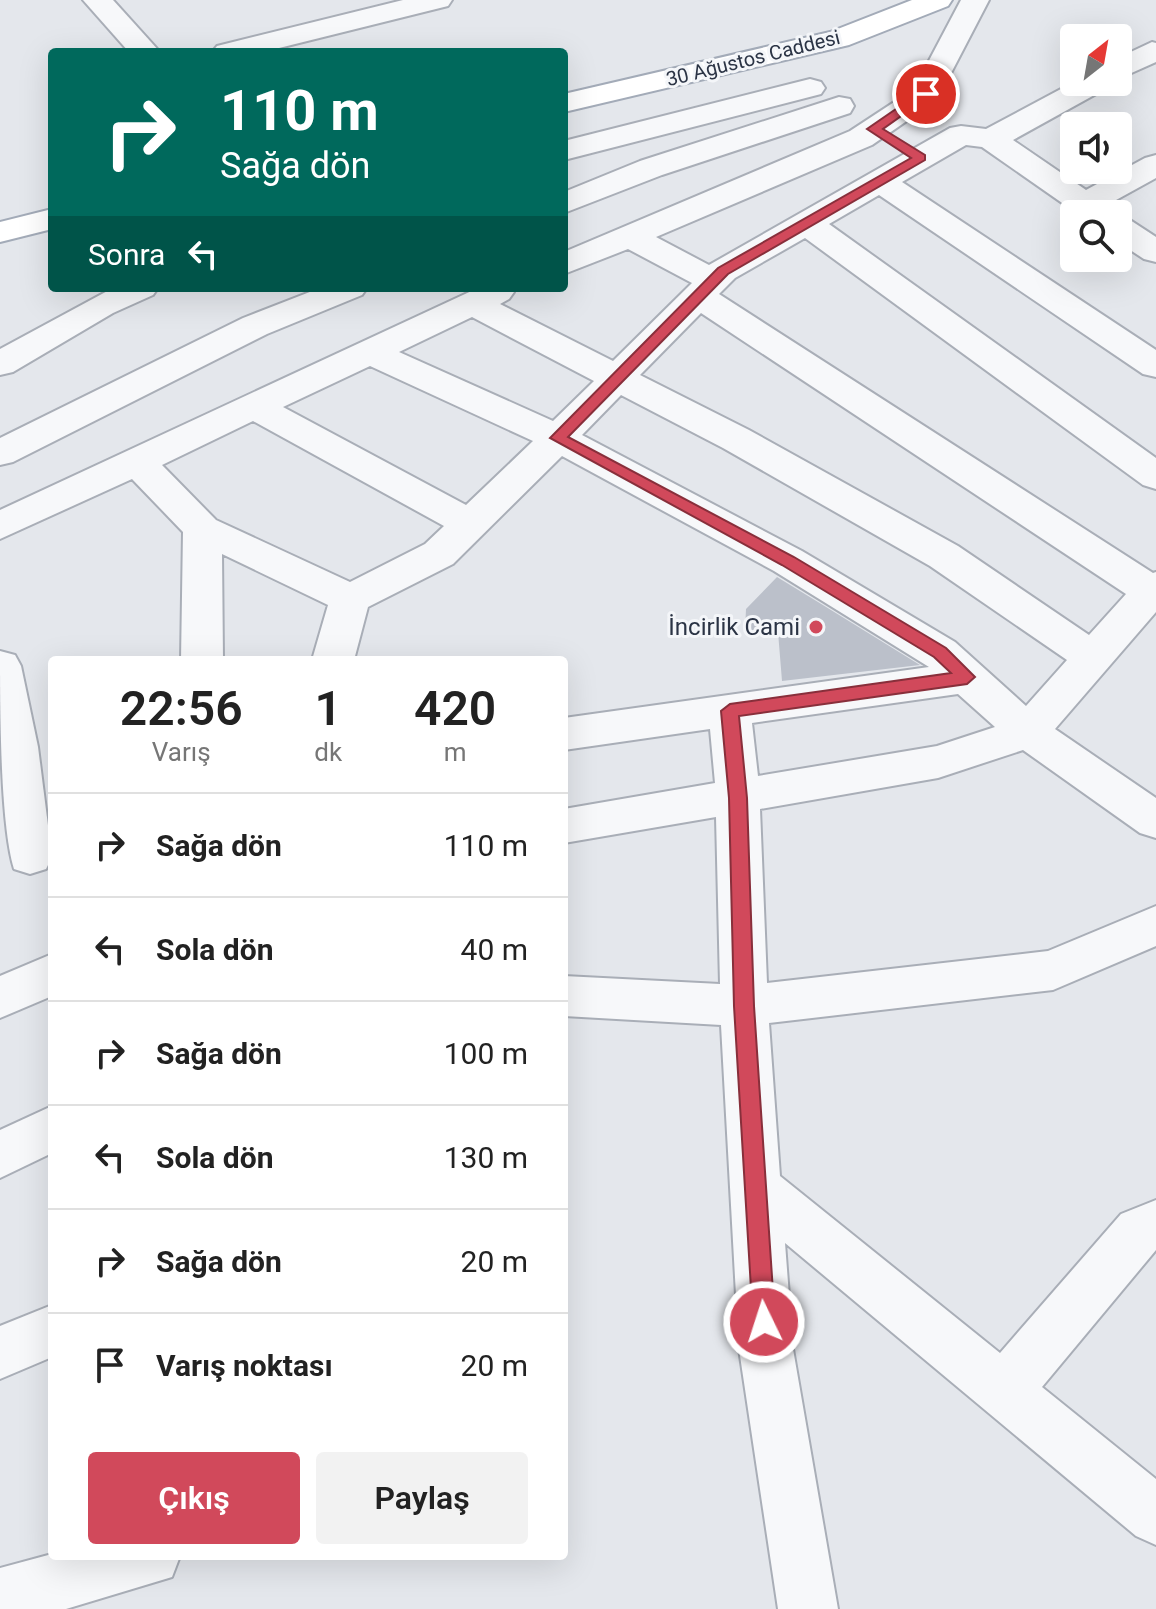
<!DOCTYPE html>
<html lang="tr">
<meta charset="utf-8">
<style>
:root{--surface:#fff;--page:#f2f2f2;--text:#222;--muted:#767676;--line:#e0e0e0;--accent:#d1495b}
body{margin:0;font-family:Roboto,sans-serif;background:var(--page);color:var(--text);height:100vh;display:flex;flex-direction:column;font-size:30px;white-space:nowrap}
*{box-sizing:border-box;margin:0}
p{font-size:26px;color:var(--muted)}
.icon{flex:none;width:44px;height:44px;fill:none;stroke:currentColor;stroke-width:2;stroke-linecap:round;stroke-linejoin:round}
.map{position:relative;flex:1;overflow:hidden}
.panel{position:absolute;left:48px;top:656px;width:520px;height:904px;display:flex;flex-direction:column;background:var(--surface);border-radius:8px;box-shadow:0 8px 32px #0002}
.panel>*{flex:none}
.top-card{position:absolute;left:48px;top:48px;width:520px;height:244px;border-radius:8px;box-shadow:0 8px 32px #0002;background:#00695c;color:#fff;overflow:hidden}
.needle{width:52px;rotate:31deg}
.tools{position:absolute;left:1060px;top:24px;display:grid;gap:16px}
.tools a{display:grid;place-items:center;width:72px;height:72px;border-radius:8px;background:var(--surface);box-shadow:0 8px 32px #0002;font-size:40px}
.pin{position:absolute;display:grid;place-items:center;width:68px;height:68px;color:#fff;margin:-34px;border:4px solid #fff;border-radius:50%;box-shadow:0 2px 8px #0007}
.me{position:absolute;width:88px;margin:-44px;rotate:356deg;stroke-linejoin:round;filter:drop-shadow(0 0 6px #0008)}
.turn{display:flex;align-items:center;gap:28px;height:168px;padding:0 40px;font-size:36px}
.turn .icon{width:104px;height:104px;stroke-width:2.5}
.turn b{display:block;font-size:56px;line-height:68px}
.then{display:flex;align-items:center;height:76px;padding:0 40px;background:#0003;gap:16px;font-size:30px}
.eta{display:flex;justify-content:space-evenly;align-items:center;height:136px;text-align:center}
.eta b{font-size:48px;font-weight:600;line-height:56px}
.action{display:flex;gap:16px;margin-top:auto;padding:16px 40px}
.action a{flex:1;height:92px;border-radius:8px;background:var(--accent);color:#fff;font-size:32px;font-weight:600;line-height:92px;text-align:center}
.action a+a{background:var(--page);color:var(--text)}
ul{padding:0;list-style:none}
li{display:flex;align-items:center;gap:24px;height:104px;padding:0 40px;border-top:2px solid var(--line)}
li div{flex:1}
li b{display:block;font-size:30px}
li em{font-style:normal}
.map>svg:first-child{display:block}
.building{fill:#bbc0ca}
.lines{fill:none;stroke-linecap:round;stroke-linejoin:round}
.minor-casing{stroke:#a9aeb7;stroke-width:4}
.major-casing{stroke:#a3abb8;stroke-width:4}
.minor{fill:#f7f8fa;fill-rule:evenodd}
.major{fill:#fff;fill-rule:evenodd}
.route{fill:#d1495b;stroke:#882f3b;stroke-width:2}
.poi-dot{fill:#d1495b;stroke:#f4f6f9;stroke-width:3}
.labels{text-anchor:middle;stroke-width:6;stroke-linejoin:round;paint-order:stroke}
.far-street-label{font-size:20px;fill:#2b3445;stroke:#f4f6f9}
.poi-label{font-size:24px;fill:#2b3445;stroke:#f4f6f9;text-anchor:end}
</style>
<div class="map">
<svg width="1156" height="1609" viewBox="0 0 1156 1609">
<rect width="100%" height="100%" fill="#e4e7ec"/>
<polygon class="building" points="777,577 818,602 920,665 782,681 778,632 745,631 746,609"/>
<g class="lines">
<g class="minor-casing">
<g id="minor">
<polygon points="83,0 113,0 160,52 129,52"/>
<polygon points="403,0 452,0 448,6 263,52 212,52 217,46"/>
<path d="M961,0H989L937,100L872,145L656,237L709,265L950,128L961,126L986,129L1074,82H1111L1107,88L1013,140L1086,190L1145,158L1156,155V178L1107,205L1115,214H1078L982,147L966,145L902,182L1156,350V377L1143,374L879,195L829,224L1156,458V489L1143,485L805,238L735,278L719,294L1153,573L1156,572V612L1055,729L1156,798V838L1140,833L1023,750L938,778L760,809L767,983L1048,951L1156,906V946L1053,990L769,1023L780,1176L1000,1353L1121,1214L1156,1200V1250L1042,1387L1156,1479V1545L1136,1536L785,1243L793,1349L838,1609H778L739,1349L721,1025L564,1016V976L720,984L716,817L564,843V809L715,783L710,729L564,750V718L929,667L774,571L562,456L453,564L368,607L354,660H312L328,605L222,554L223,660H181L183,532L132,479L0,539V510L478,288H511L514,292L509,299L500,304L613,361L692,283L628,249L564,274V252L850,131L914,89ZM701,313L1126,594L1089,635L958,546L749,430L640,375ZM472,317L594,381L553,421L399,352ZM370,366L533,441L466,505L283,407ZM621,395L723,448L930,566L1067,660L1026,706L955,642L802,551L582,435ZM253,421L444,526L425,544L350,582L216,520L162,465ZM958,694L995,727L937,746L758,776L752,723Z"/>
<polygon points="1152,42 1156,43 1156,62 1118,79 1118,58"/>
<polygon points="810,79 821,82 825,88 821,94 564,160 564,141"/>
<polygon points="839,97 850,99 854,106 850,113 662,175 564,213 564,192 640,161"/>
<polygon points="1118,217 1130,220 1156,237 1156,262 1144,259 1118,242"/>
<polygon points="113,288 158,288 153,295 113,313 13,372 0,375 0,349"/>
<polygon points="320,288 367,288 362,295 267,334 13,462 0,465 0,438 243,318"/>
<path d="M0,651L15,655L21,666L38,747L52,857L46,869L30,874L14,869C0,825 0,703 0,651Z"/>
<polygon points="52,954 52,996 0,1018 0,976"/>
<polygon points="52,1106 52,1153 0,1178 0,1130"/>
<polygon points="52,1305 52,1357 0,1379 0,1326"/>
<polygon points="52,1554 52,1556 180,1556 172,1577 66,1609 0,1609 0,1568"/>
</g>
</g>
<g class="major-casing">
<g id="major">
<polygon points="912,0 952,0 948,6 849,45 564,112 564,94 830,32"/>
<polygon points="52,209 52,229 0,242 0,222"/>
</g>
</g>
<use href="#minor" class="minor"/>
<use href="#major" class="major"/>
</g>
<polygon class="route" points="922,91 932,94 883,129 925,155 925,160 728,274 568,437 794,557 946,648 975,677 967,684 739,716 747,798 754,1006 775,1322 772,1330 764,1333 756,1330 753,1322 734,1006 729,798 721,711 730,704 951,673 934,657 782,565 550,438 718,268 911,158 867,129"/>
<circle class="poi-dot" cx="816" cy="627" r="8"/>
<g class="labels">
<g class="far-street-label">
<text transform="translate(753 58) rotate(-14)" y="7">30 Ağustos Caddesi</text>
</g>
<g class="poi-label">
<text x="800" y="635">İncirlik Cami</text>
</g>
</g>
</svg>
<div class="tools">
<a><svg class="needle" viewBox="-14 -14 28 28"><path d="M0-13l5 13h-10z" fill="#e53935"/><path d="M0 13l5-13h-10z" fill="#767676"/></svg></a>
<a><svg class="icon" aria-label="sound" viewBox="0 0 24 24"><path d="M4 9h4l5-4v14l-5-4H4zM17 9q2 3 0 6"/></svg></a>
<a><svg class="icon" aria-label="search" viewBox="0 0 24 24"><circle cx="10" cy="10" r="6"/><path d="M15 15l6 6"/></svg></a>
</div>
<div class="pin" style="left:926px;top:94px;background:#d93025"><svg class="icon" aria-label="arrive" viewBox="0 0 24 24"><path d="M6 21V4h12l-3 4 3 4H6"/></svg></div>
<svg class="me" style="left:764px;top:1322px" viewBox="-20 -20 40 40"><circle r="17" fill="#d1495b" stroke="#fff" stroke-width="3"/><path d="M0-11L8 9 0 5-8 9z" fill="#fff"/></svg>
<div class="top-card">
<div class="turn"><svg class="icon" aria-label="right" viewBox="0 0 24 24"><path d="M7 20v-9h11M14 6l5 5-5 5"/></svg><div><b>110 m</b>Sağa dön</div></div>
<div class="then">Sonra<svg class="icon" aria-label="left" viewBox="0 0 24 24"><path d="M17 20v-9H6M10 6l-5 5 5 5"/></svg></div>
</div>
<section class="panel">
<div class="eta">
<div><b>22:56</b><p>Varış</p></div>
<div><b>1</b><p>dk</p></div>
<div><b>420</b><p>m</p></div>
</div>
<ul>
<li><svg class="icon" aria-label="right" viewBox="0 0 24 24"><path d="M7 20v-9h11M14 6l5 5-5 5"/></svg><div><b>Sağa dön</b></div><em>110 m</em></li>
<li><svg class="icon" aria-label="left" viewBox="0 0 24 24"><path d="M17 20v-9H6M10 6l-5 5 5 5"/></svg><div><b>Sola dön</b></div><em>40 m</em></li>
<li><svg class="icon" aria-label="right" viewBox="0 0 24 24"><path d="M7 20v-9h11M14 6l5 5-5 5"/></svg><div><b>Sağa dön</b></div><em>100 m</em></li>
<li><svg class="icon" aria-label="left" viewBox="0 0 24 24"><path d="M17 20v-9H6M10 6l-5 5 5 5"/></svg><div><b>Sola dön</b></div><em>130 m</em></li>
<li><svg class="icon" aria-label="right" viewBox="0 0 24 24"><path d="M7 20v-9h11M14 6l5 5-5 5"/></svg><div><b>Sağa dön</b></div><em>20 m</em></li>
<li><svg class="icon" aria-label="arrive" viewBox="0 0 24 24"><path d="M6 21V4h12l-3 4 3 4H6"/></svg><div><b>Varış noktası</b></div><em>20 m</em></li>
</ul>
<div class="action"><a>Çıkış</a><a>Paylaş</a></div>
</section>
</div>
